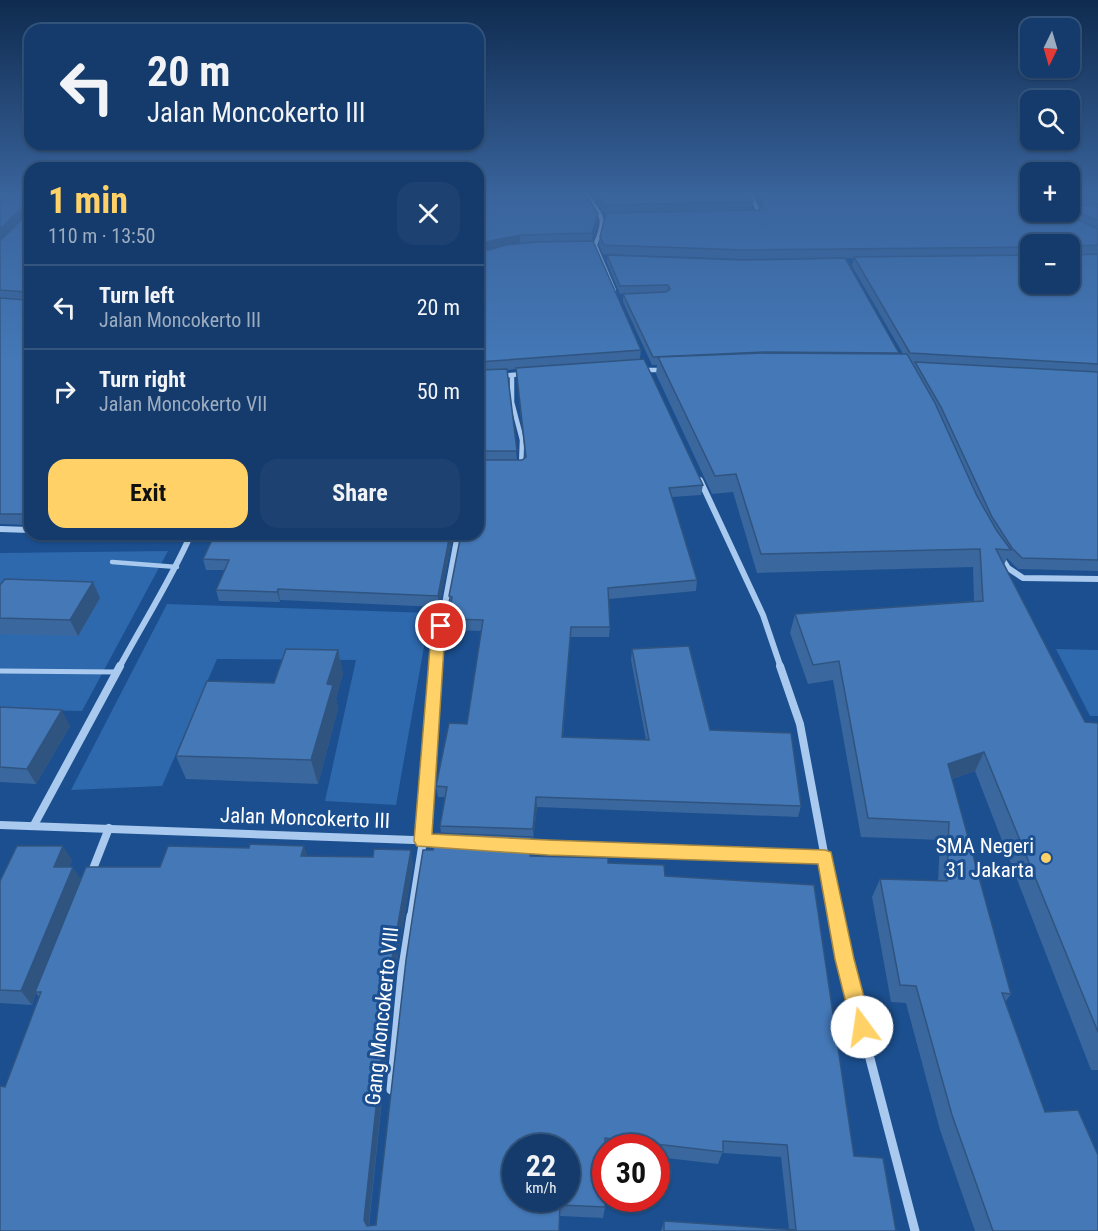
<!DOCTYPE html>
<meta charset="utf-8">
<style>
:root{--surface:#143b6b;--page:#1d4271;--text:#f1f3f6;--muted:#9dadc1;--line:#33557e;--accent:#ffd166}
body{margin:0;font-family:"Roboto Condensed",sans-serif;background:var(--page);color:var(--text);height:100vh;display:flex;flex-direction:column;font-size:22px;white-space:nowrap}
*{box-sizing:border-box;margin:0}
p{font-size:20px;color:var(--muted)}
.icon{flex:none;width:33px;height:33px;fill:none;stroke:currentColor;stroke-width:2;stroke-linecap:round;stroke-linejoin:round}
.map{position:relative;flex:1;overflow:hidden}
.side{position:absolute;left:24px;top:162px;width:460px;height:378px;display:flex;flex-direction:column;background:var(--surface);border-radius:18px;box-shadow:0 2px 4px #0004,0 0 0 2px var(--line)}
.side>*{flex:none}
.hud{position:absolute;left:24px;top:24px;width:460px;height:126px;border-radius:18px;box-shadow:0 2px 4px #0004,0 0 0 2px var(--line);background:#143b6b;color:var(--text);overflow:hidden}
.needle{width:39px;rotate:185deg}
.fabs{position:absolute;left:1020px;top:18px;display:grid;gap:12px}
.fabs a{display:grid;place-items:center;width:60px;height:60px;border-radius:12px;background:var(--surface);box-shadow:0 2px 4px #0004,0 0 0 2px var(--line);font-size:30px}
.speed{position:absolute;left:502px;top:1134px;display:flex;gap:12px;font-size:30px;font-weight:700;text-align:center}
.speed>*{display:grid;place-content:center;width:78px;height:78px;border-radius:50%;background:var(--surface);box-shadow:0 2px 4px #0004,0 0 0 2px var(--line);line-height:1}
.speed small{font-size:15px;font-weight:400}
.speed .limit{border:9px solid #d22;background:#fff;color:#111}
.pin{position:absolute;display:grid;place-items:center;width:51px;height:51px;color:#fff;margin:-26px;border:3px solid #fff;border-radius:50%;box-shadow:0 2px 6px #0007}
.me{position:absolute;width:66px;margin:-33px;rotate:346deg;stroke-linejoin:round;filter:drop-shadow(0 0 4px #0008)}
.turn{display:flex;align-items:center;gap:21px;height:126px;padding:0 24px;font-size:27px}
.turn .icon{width:78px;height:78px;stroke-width:2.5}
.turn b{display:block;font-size:42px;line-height:51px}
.round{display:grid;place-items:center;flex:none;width:63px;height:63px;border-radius:18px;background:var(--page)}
.summary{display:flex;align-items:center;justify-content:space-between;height:102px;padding:0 24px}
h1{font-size:36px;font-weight:700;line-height:45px;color:var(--accent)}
.action{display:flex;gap:12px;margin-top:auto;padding:12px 24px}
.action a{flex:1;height:69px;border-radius:18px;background:var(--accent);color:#111;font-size:24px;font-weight:700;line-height:69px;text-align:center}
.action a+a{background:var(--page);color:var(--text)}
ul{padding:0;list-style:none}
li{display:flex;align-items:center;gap:18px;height:84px;padding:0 24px;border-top:2px solid var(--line)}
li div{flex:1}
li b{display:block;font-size:22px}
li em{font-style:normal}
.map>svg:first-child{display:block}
.green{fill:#2e69ad}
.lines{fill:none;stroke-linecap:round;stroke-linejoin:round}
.lane-far1{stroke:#a9c9ee;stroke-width:4.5}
.lane{stroke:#a9c9ee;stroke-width:5}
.street-far4{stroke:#a9c9ee;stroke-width:4}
.street-far3{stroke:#a9c9ee;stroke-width:4.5}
.street-far2{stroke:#a9c9ee;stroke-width:6}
.street-far1{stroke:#a9c9ee;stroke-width:8}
.street{stroke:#a9c9ee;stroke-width:9}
.wall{fill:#3a679d;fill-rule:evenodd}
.shaded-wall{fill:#305480}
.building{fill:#4478b7;stroke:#305480;stroke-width:1.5;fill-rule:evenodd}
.route{fill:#ffd166;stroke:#a68842;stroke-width:1.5}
.poi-dot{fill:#ffd166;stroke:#1b4f8f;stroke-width:2}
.labels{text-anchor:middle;stroke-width:6;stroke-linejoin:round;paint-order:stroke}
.near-street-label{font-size:21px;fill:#fff;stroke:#1b4f8f}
.near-poi-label{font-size:21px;fill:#fff;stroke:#1b4f8f;text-anchor:end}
</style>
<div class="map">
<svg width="1098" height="1231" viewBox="0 0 1098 1231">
<rect width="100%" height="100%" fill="#1b4f8f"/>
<g class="green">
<polygon points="168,551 82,711 0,709 0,553"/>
<polygon points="167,604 430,613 396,805 325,801 356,660 217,659 162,786 71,790"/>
<polygon points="1056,649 1098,650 1098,716 1090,716"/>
</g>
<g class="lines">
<polyline class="lane-far1" points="112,562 177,567"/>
<polyline class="lane" points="0,671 118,672"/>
<g class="street-far4">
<path d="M584,191C601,217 608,215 595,245L614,290"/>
<polyline points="753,191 751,195 759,213 757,214"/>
</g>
<g class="street-far3">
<polyline points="648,370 665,370"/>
<polyline points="512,375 512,402 522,440 521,467"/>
<polyline points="500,376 523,374"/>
</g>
<g class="street-far2">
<polyline points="700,480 763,615 781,668"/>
<polyline points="0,529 30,530"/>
<polyline points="1002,559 1008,568 1023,578 1098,579"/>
<path d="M119,668C143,623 171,580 191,534"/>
<polyline points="435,668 437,647 458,534"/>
</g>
<g class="street-far1">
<polyline points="780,666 800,724 836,917"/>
<polyline points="0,825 441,841"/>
<polyline points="34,825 120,666"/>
<polyline points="526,846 825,857"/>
<polyline points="91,874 109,828"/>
<polyline points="411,917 423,841 436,666"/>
</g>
<g class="street">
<polyline points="836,916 844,959 915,1231"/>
<polyline points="391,1090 402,973 411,916"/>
</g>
</g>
<g class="wall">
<polygon points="30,191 30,525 0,524 0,241"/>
<path d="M478,191L598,214V222L592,241L641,350L640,359L703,485L701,495L672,497L697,580L696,591L609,599L610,627L609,637H570L563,737L646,740L631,660L632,649L710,730L801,806L798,817L537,807L533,840H532L531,856L608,863L665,876L854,1156L896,1231H661L664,1221L789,1229L781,1157L722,1153L718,1164L657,1157V1148H606V1151L605,1150V1207L603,1218L560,1216L559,1231H0L5,1087L39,997L36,993L32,1005L0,1003V881L72,860L69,867L81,879L160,867L307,856L413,864L395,972L369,1226L376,1225L433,850L441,833L440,826L445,797H438L436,786L467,724L482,631L449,630L448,619L451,607L449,596L478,534ZM516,369L525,458L522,460H517L507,370Z"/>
<polygon points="589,191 749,191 753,202 751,210 604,213"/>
<path d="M756,191H1030V212H1070V191H1098V571L1018,569L1007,558L1004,565L1085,722L1098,723V1070H1091L975,771L952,779L1011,994L1005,1002L1045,1112L1098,1231H975L940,1130L906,1003L891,1002L872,897L880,879L938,881L940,840L861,837L833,680L808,684L790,633L795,614L974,601L973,567L757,573L733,492L712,494L656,374L657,365H652L623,302V294L640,293L620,294L607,262V255L899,354H903L852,266L854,258L742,259L603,254L599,245L600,237L759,210L760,209L755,195ZM1030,244H1070L1030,284Z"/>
<polygon points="203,534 453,534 439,607 280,600 280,602 219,601 216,590 225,570 206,570 203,559 214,536 203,535"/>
<polygon points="0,585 100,598 78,636 0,634"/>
<polygon points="338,650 343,674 336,698 338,709 318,784 186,779 176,756 274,683"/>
<polygon points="0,707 70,726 36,784 0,782"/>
</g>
<g class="shaded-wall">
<polygon points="27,203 30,211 0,241 0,229"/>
<polygon points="598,214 598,222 592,241 592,233"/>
<polygon points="520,235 520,243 490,249 478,253 478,245 490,241"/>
<polygon points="450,534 453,534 439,607 438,596"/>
<polygon points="93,582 100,598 78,636 70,620"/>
<polygon points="278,589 280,600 280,602 277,592"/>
<polygon points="571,627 570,637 562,747 562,737"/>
<polygon points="338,650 343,674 336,698 338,709 318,784 311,760 327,684"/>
<polygon points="62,710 70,726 36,784 27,769"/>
<polygon points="984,752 975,771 940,783 948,764"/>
<polygon points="536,797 537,807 533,840 533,829"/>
<polygon points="532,837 532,852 530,871 530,856"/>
<polygon points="63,846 72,860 63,881 54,867"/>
<polygon points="304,846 309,860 301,856"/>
<polygon points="411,850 413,864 395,972 368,1230 364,1220 392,958"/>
<polygon points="73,867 82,881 35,992 36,993 32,1005 21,991"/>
</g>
<g class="building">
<polygon points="0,191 30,191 30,296 27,292 0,290 0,241 29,212 29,205 27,203 0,229"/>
<polygon points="478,191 584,191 598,214 592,233 520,235 490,241 478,245"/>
<polygon points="594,191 749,191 753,202 604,205"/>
<polygon points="758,191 1016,191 1030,198 1030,212 1061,212 1098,229 1098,245 1073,246 1070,252 1070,244 1030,244 1030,247 743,250 604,245 600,237 606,213 759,210 762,206"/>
<polygon points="1070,191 1098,191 1098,196 1073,198 1070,201"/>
<polygon points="1070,202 1073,206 1098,204 1098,221 1070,208"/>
<polygon points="593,241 641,350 478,362 478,253 506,245 536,242"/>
<polygon points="1070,252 1073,255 1098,254 1098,364 910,353 854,257 1030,255 1030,284 1070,284"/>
<polygon points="607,255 743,260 845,258 899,353 764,352 653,357 623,294 666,292 670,289 668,285 620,286"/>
<polygon points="30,297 30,514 0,514 0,298 26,300"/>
<polygon points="766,353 907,354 935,403 977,496 997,531 1011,550 996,549 1085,722 1098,723 1098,1032 984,752 948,764 1011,994 1002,993 1045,1112 1078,1110 1098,1155 1098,1231 993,1231 952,1115 916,986 900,985 880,879 947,881 949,822 868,818 839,661 813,665 795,614 983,601 980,549 761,554 736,474 715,476 658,357"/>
<polygon points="644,359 703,485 669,488 697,580 608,588 610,627 571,627 562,737 649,740 632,649 689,646 710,730 791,733 801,806 536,797 533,829 440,826 447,787 436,786 449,723 467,724 483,620 448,619 452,597 449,596 461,534 478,534 478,460 522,460 526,457 516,368"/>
<polygon points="915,362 1098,372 1098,560 1022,558 1012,548 992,517 941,407"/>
<polygon points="507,369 517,451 478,451 478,370"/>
<polygon points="215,534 450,534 438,596 278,589 277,592 216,590 229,560 203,559"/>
<polygon points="5,579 93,582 70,620 0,618 0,585"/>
<polygon points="286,649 338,650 327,684 333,685 311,760 176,756 207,681 274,683"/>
<polygon points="0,707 62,710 27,769 0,767"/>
<path d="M436,833L532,837L530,856L608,858V863L664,865L665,876L814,885L854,1156L883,1158L896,1231H664V1221L796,1230L787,1145L723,1141V1152L605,1138V1207L560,1205L559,1231H0V1086L5,1087L41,992H35L86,867H160L168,846L249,848L250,844L304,846L301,856L373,857L374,849L411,850L392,958L364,1220L367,1226L376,1225L406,960L415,900L423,850H433ZM516,1148H567V1198H516Z"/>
<polygon points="17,846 63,846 54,867 73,867 21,991 0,990 0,881"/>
</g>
<linearGradient id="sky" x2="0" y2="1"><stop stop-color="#0f2b4f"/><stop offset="0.53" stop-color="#39639b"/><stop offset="1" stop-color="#39639b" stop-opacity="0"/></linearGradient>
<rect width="1098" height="363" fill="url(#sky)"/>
<polygon class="route" points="441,621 448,626 444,647 432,834 548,840 825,850 831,852 854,959 872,1027 869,1034 862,1037 855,1034 852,1027 835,959 818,864 548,855 417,846 414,841 430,647 434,626"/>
<circle class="poi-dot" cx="1046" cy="858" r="6"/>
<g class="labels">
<g class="near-street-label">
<text transform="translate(305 818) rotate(2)" y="7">Jalan Moncokerto III</text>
<text transform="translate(382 1016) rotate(-84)" y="7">Gang Moncokerto VIII</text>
</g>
<g class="near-poi-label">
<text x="1034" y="853">SMA Negeri<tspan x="1034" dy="24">31 Jakarta</tspan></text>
</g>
</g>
</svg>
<div class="fabs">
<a><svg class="needle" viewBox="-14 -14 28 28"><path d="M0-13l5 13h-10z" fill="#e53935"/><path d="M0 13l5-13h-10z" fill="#9dadc1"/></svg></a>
<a><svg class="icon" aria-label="search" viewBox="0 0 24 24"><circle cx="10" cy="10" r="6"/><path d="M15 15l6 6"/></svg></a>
<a>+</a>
<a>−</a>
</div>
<div class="speed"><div>22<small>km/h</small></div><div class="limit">30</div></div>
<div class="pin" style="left:441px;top:626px;background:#d93025"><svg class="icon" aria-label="arrive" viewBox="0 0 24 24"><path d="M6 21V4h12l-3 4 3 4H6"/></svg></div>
<svg class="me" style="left:862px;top:1027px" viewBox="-20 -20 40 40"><circle r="19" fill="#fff"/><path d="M0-13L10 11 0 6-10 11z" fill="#ffd166"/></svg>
<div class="hud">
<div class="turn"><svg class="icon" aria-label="left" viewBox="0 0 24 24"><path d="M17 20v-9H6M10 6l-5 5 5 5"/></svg><div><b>20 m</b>Jalan Moncokerto III</div></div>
</div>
<section class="side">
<div class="summary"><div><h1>1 min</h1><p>110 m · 13:50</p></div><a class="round"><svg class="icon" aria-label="close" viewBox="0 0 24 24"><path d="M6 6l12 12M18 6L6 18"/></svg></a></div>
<ul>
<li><svg class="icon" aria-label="left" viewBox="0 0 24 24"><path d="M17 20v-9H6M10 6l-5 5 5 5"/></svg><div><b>Turn left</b><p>Jalan Moncokerto III</p></div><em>20 m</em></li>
<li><svg class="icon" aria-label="right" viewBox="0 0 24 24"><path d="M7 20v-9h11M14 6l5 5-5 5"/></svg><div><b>Turn right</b><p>Jalan Moncokerto VII</p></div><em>50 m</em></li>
</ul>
<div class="action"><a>Exit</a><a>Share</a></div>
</section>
</div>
